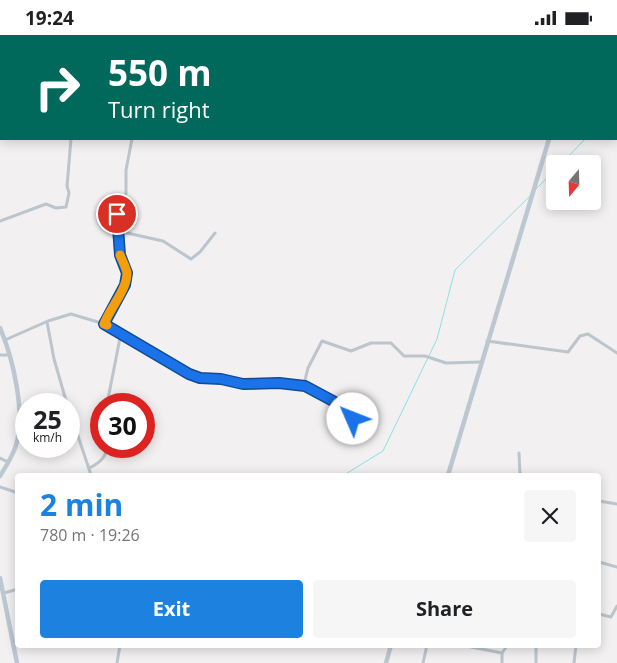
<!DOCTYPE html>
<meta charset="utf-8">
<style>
:root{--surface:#fff;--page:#f6f6f6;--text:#202124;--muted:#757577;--accent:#1d82df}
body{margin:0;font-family:"Open Sans",sans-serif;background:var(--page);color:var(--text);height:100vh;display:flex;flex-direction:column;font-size:19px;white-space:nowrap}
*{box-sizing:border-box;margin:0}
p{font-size:16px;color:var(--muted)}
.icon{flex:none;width:28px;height:28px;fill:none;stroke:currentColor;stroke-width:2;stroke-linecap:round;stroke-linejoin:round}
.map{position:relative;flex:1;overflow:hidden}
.side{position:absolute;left:15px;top:438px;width:586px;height:175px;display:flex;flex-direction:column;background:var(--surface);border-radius:5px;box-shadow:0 2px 12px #0003}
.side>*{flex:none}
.guide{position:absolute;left:0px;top:0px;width:618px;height:105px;box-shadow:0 2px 12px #0003;background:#00695c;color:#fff;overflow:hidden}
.needle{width:32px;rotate:199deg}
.buttons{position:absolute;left:546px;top:120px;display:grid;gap:10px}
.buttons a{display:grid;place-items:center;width:55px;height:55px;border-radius:5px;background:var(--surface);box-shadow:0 2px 12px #0003;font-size:25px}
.speed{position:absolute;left:15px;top:358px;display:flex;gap:10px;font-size:25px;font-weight:700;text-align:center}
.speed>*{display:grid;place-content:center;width:65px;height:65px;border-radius:50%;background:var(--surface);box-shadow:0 2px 12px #0003;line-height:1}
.speed small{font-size:12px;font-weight:400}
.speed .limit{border:8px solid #d22;background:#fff;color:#111}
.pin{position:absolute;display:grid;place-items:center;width:42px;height:42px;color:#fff;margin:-21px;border:2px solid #fff;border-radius:50%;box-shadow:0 1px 5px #0007}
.me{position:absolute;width:55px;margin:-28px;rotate:314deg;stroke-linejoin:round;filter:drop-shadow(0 0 4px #0008)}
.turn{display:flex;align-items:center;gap:18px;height:105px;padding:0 25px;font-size:22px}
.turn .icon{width:65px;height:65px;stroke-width:2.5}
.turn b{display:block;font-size:35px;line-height:42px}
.round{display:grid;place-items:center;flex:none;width:52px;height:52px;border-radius:5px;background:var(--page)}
.headline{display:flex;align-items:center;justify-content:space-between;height:85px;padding:0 25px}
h1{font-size:30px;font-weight:700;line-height:38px;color:var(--accent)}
.button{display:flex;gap:10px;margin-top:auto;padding:10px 25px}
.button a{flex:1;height:58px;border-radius:5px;background:var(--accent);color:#fff;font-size:20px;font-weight:700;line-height:58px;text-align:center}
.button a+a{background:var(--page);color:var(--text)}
.status{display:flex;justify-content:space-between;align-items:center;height:35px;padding:0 25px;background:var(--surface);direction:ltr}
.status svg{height:14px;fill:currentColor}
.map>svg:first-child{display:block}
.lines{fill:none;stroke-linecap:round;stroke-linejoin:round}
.stream{stroke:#8edfea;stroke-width:1}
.street{stroke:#bcc5cc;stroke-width:3}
.secondary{stroke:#bcc8d1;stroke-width:4.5}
.route-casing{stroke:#114b97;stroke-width:12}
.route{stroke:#1a73e8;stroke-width:9}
.slow{stroke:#f59e0b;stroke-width:9}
</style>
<div class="status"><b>19:24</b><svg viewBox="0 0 49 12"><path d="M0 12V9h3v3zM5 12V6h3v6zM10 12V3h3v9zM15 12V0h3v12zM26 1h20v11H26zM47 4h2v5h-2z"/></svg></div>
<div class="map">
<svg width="617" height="628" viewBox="0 0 617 628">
<rect width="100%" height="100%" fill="#f2f0f0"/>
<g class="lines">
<g class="stream">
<polyline points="616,70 617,69"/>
<polyline points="561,129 585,104"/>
<polyline points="536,154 555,135"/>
<polyline points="344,440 383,416 437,304 455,235 530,161"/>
</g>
<g class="street">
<polyline points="174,1 175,0"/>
<polyline points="0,186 46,169 56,173 66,172 69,158 67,151 71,104"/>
<polyline points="118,196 163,206 191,224 200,217 215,198"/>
<polyline points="47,287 54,324 67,369"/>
<polyline points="104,289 125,249 127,238 120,220 117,179 126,159 126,135 132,104"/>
<polyline points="5,305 48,286 71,279 108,290 195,341 251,350 279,347 305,351"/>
<polyline points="487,306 568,317 580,301 588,299 617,318"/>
<polyline points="0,320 9,320"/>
<polyline points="107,369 121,298"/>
<polyline points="69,374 91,440"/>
<path d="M342,401L349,394L354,381C340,367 316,364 304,349L308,333L322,306L351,316L371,308H391L404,321H425L446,328L481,327"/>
<polyline points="519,418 520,440"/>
<polyline points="0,423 8,427"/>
<path d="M89,433C98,429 107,422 107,411"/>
<polyline points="0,452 18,458"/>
<polyline points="599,466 617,469"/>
<polyline points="599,527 617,532"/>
<polyline points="4,558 18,554"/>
<polyline points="599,579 611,582 617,571"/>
<polyline points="461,610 502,618 502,628"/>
<polyline points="536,610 536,628"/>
<polyline points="502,618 507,611 529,611"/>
<polyline points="117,628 120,610"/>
<polyline points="423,628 427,610"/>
<polyline points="574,628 576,610"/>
</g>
<g class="secondary">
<polyline points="575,1 576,0"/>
<path d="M0,293C13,323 26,379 16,410C13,421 6,431 0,441"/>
<polyline points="448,440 549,104"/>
<polyline points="0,543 17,628"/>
<polyline points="386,628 391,610"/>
</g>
</g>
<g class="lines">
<g class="route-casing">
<polyline id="route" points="117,179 120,220 127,238 125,250 104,289 189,339 200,343 221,344 243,349 279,348 305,351 333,366 351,378 353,384"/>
</g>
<use href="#route" class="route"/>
<path class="slow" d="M107,290L104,289C110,273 127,255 127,238C126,232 122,225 120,220"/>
</g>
</svg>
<div class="buttons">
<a><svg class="needle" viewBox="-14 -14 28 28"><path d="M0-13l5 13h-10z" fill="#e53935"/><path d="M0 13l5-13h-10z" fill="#757577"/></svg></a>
</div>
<div class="speed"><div>25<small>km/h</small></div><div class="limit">30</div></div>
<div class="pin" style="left:117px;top:179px;background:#d93025"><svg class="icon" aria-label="arrive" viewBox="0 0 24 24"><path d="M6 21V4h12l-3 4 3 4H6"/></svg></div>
<svg class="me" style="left:353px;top:384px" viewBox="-20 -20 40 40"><circle r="19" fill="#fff"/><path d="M0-13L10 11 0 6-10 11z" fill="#1a73e8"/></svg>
<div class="guide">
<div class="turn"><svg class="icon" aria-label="right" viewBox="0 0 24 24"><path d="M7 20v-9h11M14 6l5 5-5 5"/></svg><div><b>550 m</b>Turn right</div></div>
</div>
<section class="side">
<div class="headline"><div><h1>2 min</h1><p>780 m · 19:26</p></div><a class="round"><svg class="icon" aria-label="close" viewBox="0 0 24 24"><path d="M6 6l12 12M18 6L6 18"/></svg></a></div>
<div class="button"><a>Exit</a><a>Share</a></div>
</section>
</div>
